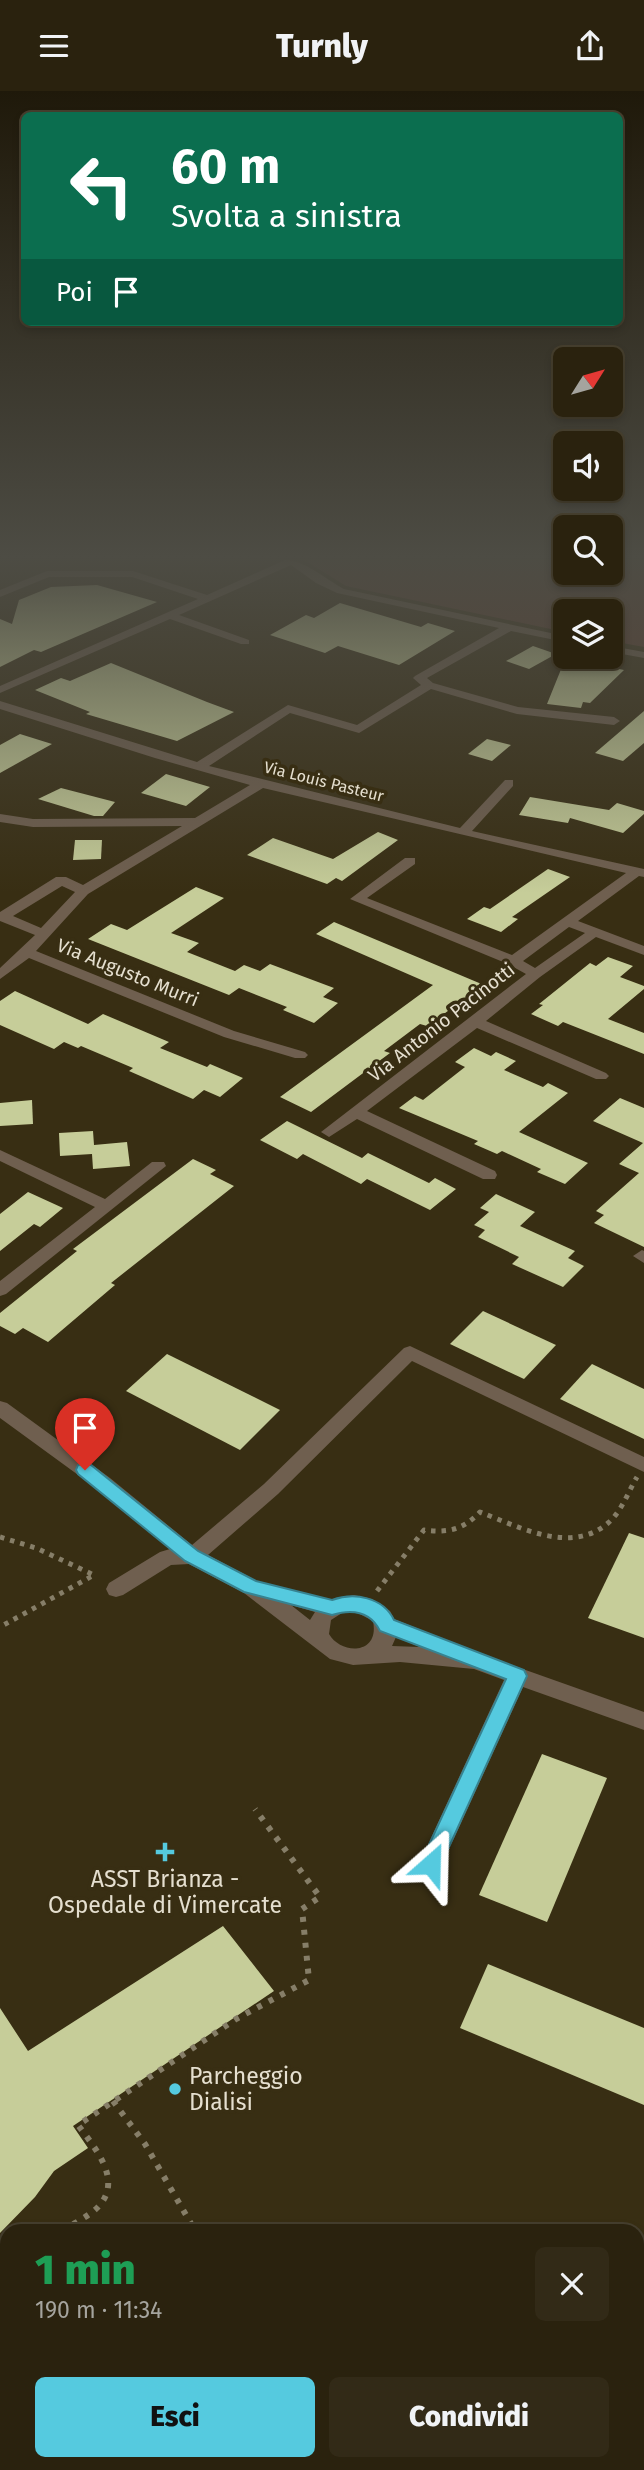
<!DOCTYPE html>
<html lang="it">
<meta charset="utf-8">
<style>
:root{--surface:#2a220e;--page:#322a17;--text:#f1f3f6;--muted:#a5a49e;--line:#463f2e;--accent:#55cadf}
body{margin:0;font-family:"Fira Sans",sans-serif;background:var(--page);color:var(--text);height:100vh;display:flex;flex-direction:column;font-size:26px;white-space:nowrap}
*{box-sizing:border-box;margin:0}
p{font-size:23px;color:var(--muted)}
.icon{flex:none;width:38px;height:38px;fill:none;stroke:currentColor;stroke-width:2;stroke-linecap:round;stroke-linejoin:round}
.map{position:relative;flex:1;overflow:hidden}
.panel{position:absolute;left:0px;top:2133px;width:644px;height:247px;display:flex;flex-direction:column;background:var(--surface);border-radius:21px 21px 0 0;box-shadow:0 4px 10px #0003,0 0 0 2px var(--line)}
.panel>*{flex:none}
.hud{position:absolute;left:21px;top:21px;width:602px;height:214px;border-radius:10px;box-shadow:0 4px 10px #0003,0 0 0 2px var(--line);background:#0b6e4f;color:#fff;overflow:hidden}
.needle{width:46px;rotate:53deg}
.tools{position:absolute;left:553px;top:256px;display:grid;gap:14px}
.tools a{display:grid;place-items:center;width:70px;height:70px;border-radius:10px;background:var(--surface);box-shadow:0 4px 10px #0003,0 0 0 2px var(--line);font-size:35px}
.pin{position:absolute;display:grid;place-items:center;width:60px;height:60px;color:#fff;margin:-72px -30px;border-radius:50% 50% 50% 0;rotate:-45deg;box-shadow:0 0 7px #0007}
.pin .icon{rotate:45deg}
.me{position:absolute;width:77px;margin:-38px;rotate:25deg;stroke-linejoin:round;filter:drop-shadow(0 0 5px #0008)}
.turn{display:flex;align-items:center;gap:24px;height:147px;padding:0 35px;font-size:32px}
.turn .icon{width:91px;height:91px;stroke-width:2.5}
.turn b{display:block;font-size:49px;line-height:60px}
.then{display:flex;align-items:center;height:66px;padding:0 35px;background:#0003;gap:14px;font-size:26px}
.round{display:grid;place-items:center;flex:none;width:74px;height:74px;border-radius:10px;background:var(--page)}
.head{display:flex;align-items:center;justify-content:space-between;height:119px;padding:0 35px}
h1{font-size:42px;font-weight:800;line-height:52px;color:#1e9e55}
.action{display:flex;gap:14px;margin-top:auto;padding:14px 35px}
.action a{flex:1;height:80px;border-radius:10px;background:var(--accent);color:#111;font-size:28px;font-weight:800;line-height:80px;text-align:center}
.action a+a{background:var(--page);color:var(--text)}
header{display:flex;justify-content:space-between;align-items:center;height:91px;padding:0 35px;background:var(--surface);font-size:32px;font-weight:800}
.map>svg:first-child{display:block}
.green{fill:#5e3c2f}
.building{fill:#c6cd99}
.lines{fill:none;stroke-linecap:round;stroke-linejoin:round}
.path-far1{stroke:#867e68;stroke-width:5;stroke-dasharray:4.5 6;stroke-linecap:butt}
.path{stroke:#867e68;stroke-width:6;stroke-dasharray:5 8;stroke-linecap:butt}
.minor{fill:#6f5f4f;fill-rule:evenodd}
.route{fill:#55cadf;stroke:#378391;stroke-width:2}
.poi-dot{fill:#55cadf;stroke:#382e13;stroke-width:2.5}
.labels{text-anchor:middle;stroke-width:7;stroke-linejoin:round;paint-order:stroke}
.far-street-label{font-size:16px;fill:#e5dfcf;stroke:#382e13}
.street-label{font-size:19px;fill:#e5dfcf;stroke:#382e13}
.near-poi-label{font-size:23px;fill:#e5dfcf;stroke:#382e13}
</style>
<header><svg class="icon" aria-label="menu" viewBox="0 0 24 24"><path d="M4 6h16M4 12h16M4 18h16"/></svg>Turnly<svg class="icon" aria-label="share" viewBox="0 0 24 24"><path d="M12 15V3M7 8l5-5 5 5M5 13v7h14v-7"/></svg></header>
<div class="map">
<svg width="644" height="2379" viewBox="0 0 644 2379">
<rect width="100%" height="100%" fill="#382e13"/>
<polygon class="green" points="304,469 565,469 565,481 611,481 611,469 644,469 644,556 611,550 611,520 565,520 565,541 346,495"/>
<g class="building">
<polygon points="97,494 157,511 41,561 34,559 0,576 0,528 12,533 19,509 51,496"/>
<polygon points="340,512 421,536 428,532 455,540 399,574 338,555 325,562 270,544 306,524 314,527"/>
<polygon points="533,555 556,563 529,578 506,570"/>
<polygon points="566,566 597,576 600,574 624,579 590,612 583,611 581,617 547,613"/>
<polygon points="111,572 207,611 234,621 177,650 86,623 90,621 35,599 61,587 70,590"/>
<polygon points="644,620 644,652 623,670 595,662"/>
<polygon points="20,643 52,653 0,682 0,654"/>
<polygon points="487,648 511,654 492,670 468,663"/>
<polygon points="166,683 210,696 186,715 141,702"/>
<polygon points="61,697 115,711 103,725 94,725 38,708"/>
<polygon points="530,706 609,719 617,712 644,720 644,723 623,742 570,727 568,732 519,724"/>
<polygon points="378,741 398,749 342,790 336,787 327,793 247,764 273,747 333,768"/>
<polygon points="75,749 102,749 101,768 73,769"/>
<polygon points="548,778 570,786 512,826 518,828 501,841 467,828 484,816 490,818"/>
<polygon points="196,796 224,807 171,842 199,852 187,861 235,880 244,874 260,880 270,873 334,897 323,906 338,912 314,932 283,919 287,916 239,897 229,904 88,848 111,833 127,839"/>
<polygon points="334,831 491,897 473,910 466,907 427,935 420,933 384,960 390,962 311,1021 280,1006 433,894 316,843"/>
<polygon points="608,866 633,875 620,886 644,895 644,898 608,928 644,942 644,963 563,931 558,935 531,923 543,914 539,913 590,872 596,875"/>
<polygon points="15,900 88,933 103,923 169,951 160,957 207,976 210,973 243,987 220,1006 204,999 193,1008 129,980 133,977 81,955 78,957 64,951 54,958 0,934 0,910"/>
<polygon points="474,957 491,965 496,961 516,970 504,979 543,996 548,992 568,1002 519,1041 588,1072 565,1093 537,1081 541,1078 502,1060 497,1063 474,1053 478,1050 399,1017 415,1005 423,1009 465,976 455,971"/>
<polygon points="620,1007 644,1017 644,1156 594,1132 604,1124 596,1120 639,1082 619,1073 643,1052 593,1030"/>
<polygon points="32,1009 33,1033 0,1035 0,1012"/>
<polygon points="287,1030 362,1067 368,1062 429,1092 435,1087 456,1098 430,1119 367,1088 361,1093 303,1063 297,1068 260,1049"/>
<polygon points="93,1040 94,1054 127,1051 130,1075 93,1078 92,1063 60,1065 59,1042"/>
<polygon points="193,1068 216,1079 210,1083 234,1095 111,1192 115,1194 48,1251 23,1237 15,1243 0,1235 0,1222 77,1160 73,1158"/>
<polygon points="28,1101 63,1117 40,1136 34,1133 0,1160 0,1123"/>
<polygon points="496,1103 535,1121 520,1135 575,1160 568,1167 584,1175 563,1196 512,1173 519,1166 478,1146 485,1139 474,1134 489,1121 480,1117"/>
<polygon points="483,1220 556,1254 524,1288 450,1253"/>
<polygon points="167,1263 280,1319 240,1359 126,1300"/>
<polygon points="592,1273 644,1298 644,1348 560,1308"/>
<polygon points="629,1442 644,1447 644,1547 588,1527"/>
<polygon points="542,1663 607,1687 547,1831 479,1804"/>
<polygon points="223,1835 274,1900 73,2035 88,2057 54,2080 35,2106 0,2142 0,1917 28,1960"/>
<polygon points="488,1873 644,1937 644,2014 460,1937"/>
</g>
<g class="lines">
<g class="path-far1">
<polyline points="0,1446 36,1457 94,1484 0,1536"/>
<path d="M377,1500L424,1439C448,1442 463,1439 480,1421C519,1436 571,1464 608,1432C622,1420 628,1401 637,1386"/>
</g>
<g class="path">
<polyline points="113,2010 145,2053 193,2136"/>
<path d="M62,2140C74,2132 88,2126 98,2116C124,2089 94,2056 78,2034L236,1928L309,1889L302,1818L320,1806L255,1718"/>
<polyline points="0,2184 7,2179"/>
<polyline points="64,2379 71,2373"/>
</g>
<g class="minor">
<path d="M285,469C303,468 327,489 344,498L565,545V551L511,540L427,587L433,592L518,616L614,626L620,630L614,634L517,623L431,598L359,642L290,622L209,675L460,737L505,689H513V695L472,740L644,778V786L639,785L578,830L644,855V864L596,846L540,886L486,930L606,982L609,985L606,988H596L477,937L367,1020L495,1080L497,1084L495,1088H483L357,1028L329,1046L321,1041L526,883L508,873L350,808L405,767H415V773L367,807L512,864L626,782L263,697L88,803L36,860L234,940L305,961L308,964L305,967H295L224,946L29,867L0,888V877L35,844L0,830V821L56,786H66L83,794L182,735L33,736L0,731V723L33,728L195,727L250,694L155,667L0,618V610L197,671L288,614L357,634L421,594L413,587L415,585L499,537L337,502L316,492L291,474L179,524L249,549V553H241L170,528L0,602V595L198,508L132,486H49L0,506V499L47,480H133L207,504ZM62,795L75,801L41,837L13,825ZM569,836L585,842L535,877L523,870Z"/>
<polygon points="611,555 644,561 644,567 611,561"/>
<polygon points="0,1059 105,1108 152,1071 164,1071 166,1075 6,1203 0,1205 0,1190 95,1116 0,1070"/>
<polygon points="642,1159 644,1160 644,1172 633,1165"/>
<path d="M410,1255L644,1366V1381L412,1270L278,1403L208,1464L257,1490L332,1509L354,1504L372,1508L390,1520L394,1528L483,1564L644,1621V1639L523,1596L439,1780L431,1783L423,1780L419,1773L504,1589L474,1578L400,1571L353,1574L330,1568L244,1502L189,1473L171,1474L123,1504L116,1506L109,1504L106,1498L109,1492L160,1461L170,1458L96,1397L0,1327V1310L7,1312L110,1387L192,1454L264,1393L404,1257ZM291,1514L315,1521L310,1529ZM354,1520L373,1530C380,1564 341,1564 329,1543L331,1529L342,1522ZM396,1546L420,1556L392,1555Z"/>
<polygon points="7,2215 7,2245 0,2248 0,2218"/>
<polygon points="7,2357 7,2373 21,2373 19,2379 0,2379 0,2360"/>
</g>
</g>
<linearGradient id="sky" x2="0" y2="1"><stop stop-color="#1f190a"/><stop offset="0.58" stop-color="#4d4c44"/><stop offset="1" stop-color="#4d4c44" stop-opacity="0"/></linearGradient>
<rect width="644" height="802" fill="url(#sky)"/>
<path class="route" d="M85,1372L91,1374L198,1460L256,1490L332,1509C354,1501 383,1506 394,1529L524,1579L527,1585L438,1780L431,1783L423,1780L420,1773L506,1588L380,1540C370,1520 352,1518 332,1524L244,1501L185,1470L78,1383L76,1379L78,1374Z"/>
<g class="poi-dot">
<path d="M161.5 1750.5h7v7h7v7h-7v7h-7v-7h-7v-7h7z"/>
<circle cx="175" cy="1998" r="7"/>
</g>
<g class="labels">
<g class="far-street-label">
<text transform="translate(324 690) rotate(14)" y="6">Via Louis Pasteur</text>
</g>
<g class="street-label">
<text transform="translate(128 881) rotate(22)" y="7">Via Augusto Murri</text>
<text transform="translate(441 931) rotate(-38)" y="7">Via Antonio Pacinotti</text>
</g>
<g class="near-poi-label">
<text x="165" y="1796">ASST Brianza -<tspan x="165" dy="26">Ospedale di Vimercate</tspan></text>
<text x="189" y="1993" text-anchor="start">Parcheggio<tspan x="189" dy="26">Dialisi</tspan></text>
</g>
</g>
</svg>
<div class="tools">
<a><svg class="needle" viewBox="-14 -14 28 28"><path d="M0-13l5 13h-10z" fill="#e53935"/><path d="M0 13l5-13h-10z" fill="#a5a49e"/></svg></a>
<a><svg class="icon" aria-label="sound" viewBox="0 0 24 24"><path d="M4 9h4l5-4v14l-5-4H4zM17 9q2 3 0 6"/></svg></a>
<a><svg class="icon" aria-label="search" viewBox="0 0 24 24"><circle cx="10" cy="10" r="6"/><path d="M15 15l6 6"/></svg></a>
<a><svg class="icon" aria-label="layers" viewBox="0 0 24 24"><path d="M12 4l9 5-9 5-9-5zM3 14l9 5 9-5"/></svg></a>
</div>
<div class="pin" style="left:85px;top:1379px;background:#d93025"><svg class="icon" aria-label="arrive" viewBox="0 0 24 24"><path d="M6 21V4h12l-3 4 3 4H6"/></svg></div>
<svg class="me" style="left:431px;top:1773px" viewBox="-20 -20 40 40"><path d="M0-17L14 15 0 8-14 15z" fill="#55cadf" stroke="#fff" stroke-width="4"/></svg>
<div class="hud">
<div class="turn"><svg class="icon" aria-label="left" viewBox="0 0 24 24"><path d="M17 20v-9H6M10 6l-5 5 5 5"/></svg><div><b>60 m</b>Svolta a sinistra</div></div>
<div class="then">Poi<svg class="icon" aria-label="arrive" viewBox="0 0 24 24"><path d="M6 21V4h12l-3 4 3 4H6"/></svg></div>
</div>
<section class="panel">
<div class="head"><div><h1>1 min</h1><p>190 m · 11:34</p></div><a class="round"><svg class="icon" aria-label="close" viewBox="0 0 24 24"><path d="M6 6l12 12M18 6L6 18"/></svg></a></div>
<div class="action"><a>Esci</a><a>Condividi</a></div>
</section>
</div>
